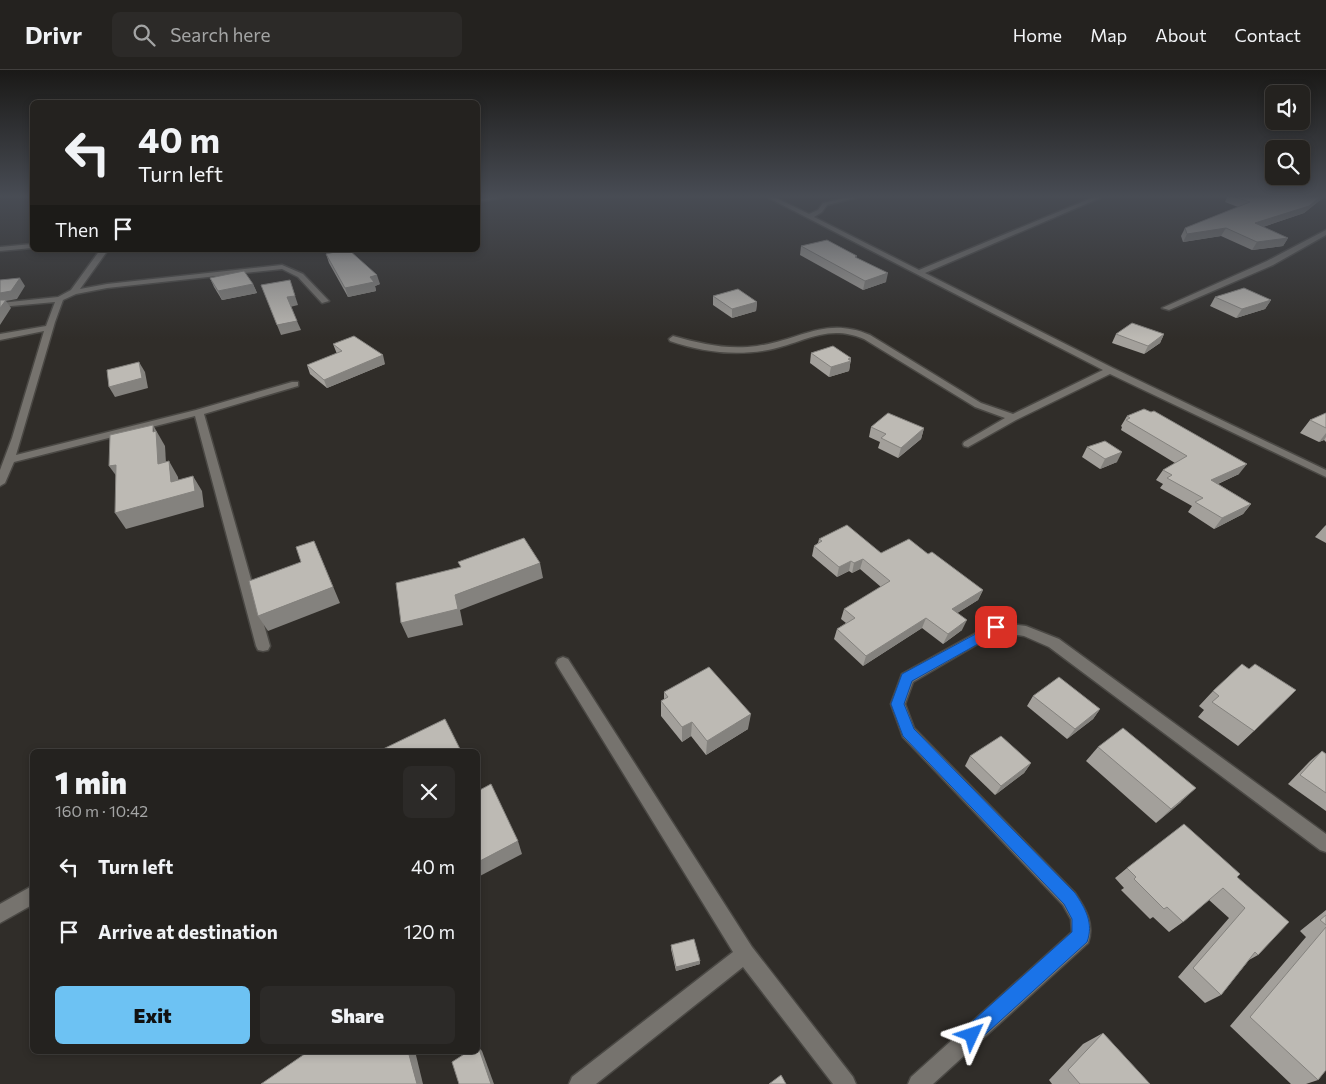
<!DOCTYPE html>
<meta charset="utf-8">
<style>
:root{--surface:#24221f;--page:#2c2a28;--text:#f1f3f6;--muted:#a3a4a4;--line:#413f3d;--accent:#6dc2f3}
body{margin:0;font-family:Commissioner,sans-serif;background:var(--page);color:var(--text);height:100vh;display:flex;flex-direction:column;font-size:19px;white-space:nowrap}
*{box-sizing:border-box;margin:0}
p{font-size:16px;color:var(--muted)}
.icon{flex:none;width:28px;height:28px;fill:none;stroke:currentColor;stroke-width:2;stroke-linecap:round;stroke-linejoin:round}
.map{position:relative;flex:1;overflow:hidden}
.panel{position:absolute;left:30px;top:679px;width:450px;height:305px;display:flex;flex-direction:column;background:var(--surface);border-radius:8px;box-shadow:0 2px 8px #0003,0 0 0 1px var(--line)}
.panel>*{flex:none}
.top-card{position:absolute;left:30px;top:30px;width:450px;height:152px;border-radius:8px;box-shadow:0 2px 8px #0003,0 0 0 1px var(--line);background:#24221f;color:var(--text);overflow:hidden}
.controls{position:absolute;left:1265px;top:15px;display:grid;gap:10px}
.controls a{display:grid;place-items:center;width:45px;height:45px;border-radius:8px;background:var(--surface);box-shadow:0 2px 8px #0003,0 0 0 1px var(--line);font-size:25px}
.pin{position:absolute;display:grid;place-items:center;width:42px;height:42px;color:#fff;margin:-21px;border-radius:10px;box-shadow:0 2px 8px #0006}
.me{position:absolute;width:55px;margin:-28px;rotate:48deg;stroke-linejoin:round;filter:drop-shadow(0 0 4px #0008)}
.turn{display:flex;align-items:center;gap:18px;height:105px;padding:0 25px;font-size:22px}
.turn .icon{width:65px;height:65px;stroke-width:2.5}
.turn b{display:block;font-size:35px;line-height:42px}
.then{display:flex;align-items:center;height:48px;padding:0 25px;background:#0003;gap:10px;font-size:19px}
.round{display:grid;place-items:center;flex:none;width:52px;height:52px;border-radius:8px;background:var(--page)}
.summary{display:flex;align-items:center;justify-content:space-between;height:85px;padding:0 25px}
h1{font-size:30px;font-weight:800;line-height:38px}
.action{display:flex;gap:10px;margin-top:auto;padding:10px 25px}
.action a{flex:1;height:58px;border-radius:8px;background:var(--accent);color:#111;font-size:20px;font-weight:800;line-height:58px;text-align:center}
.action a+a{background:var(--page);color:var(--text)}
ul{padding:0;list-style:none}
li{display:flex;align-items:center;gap:15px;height:65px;padding:0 25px}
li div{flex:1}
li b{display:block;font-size:19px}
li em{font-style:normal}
header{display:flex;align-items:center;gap:30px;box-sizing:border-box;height:70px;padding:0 25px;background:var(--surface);border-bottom:1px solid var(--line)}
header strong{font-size:24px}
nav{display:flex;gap:28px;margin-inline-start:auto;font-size:18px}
.search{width:350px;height:45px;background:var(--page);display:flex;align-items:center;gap:12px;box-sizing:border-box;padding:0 18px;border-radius:8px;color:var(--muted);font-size:19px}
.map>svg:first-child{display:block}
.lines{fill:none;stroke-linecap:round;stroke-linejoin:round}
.minor-casing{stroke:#4a4844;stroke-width:3}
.minor{fill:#76736e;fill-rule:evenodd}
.wall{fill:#a3a09b}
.shaded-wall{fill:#84827e}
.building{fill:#bdbab4;stroke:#84827e}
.route{fill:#1a73e8;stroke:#114b97}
</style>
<header>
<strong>Drivr</strong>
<div class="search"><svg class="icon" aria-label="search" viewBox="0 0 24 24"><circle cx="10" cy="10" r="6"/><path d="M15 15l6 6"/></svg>Search here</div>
<nav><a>Home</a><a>Map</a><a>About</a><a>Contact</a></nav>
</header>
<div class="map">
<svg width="1326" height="1014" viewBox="0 0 1326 1014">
<rect width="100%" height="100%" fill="#302d29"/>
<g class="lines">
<g class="minor-casing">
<g id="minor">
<polygon points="489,127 504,127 478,132 478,128"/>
<path d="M767,127H774L809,144L818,140L823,133L849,127H859L827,135L822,142L814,147L919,200L1094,127H1102L925,203L1113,298L1326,400V407L1110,304L1016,350L968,377L964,376L963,374L964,372L1005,348L975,337L864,269C827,253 804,273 768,280C734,286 702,282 670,271L669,269L673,266C702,274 727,280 757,276C801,270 825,246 870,265L981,333L1013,344L1103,300Z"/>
<polygon points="1326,160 1326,165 1273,195 1169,240 1162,238 1267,191"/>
<polygon points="32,174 32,178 0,181 0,177"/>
<polygon points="100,180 108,180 80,219 107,214 282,195 303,204 329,231 322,233 298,207 282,199 107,218 76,224 63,230 55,252 16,385 196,340 292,312 298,312 298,316 204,344 270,576 268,580 263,581 258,580 256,576 195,346 14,392 5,413 0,416 0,400 12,368 44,261 0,270 0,264 46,256 55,232 0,237 0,233 58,227 71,220"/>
<path d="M996,552L1026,556L1059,569L1326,764V782L1320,780L1049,577L1024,566L998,562L913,612L905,634L914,658L1075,823C1085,838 1095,854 1088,873L933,1014H908L911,1007L1072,862L1071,849L1063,835L903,667L891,634L902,604Z"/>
<polygon points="563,587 568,589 752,877 853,1007 856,1014 833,1014 743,897 596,1014 569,1014 572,1007 733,882 558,597 556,593 558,589"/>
<polygon points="32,816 32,835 0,853 0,834"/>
</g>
</g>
<use href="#minor" class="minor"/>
</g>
<g class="wall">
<polygon points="1227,127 1324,127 1304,143 1263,157 1288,168 1283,176 1252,180 1221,166 1183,172 1181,166 1185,158 1238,137 1225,132"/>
<polygon points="801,176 857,188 886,212 863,220 800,185"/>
<polygon points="326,184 380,214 375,216 376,221 348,227 329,193"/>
<polygon points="210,208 253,214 257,223 222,230 214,217"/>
<polygon points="713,226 757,232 756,241 732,248 713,235"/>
<polygon points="1215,227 1271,230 1265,239 1236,248 1210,236"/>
<polygon points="1116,264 1164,264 1160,273 1144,284 1112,273"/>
<polygon points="333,274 385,294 327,318 310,304 307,295 337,284"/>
<polygon points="811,283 851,288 849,301 829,307 810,293"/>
<polygon points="1326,343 1326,372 1324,370 1319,372 1300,363 1310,350"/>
<polygon points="1127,346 1239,404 1218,414 1251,434 1243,444 1214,459 1188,442 1192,436 1160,418 1163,414 1156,410 1163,400 1175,393 1121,360 1122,357 1121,356"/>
<polygon points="871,357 924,358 921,369 898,388 878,378 880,372 869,367"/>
<polygon points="1087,377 1117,392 1100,399 1082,387"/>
<polygon points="1326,455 1326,473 1315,467 1324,457"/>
<polygon points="819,469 881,483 928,484 983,520 978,530 957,543 962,560 943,574 922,558 863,596 834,569 837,559 846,553 841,549 844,539 881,517 860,499 852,503 849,501 837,507 812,486 814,476 818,473"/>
<polygon points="1242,594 1254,661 1238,676 1198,647 1204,640 1199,636 1213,621"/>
<polygon points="664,622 748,659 706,685 691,666 682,672 661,646 661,631 664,629"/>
<polygon points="1033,626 1100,639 1093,649 1067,669 1027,636"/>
<polygon points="1098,677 1181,732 1156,753 1086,691"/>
<polygon points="1322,681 1326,684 1326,741 1288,714 1310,691"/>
<polygon points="970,686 1031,693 1024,703 995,725 965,696"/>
<polygon points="1127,798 1237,807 1258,885 1249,890 1221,925 1205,933 1178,907 1229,848 1209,830 1183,852 1169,862 1153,847 1150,849 1121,820 1124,818 1115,808"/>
<polygon points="1326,840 1326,1000 1318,1010 1306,1014 1291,1014 1230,956 1306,867 1300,861"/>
<polygon points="671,875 700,891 700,894 676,901 671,879"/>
<polygon points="1103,963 1150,1014 1052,1014 1049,1010 1083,974"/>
</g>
<g class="shaded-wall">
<polygon points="1320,127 1324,127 1304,143 1251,161 1255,153"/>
<polygon points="1226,158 1221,166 1183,172 1187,164"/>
<polygon points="1288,168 1283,176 1252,180 1257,172"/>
<polygon points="888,203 886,212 863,220 865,211"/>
<polygon points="377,205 380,214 375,216 376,221 348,227 345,218 370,207"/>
<polygon points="20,208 25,216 17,229 6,231 11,238 0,255 0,223"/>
<polygon points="290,210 298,235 290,237 287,227"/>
<polygon points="253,214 257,223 222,230 218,221"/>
<polygon points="1271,230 1265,239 1236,248 1242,239"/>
<polygon points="757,232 756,241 732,248 732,239"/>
<polygon points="297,251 301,260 281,265 277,255"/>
<polygon points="1164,264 1160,273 1144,284 1148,276"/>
<polygon points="383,285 385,294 327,318 324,310"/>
<polygon points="851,288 849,301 829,307 831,297"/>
<polygon points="139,292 145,302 148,318 115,327 109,317"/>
<polygon points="153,355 165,376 167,410 158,394"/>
<polygon points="924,358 921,369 898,388 901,378"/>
<polygon points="1326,363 1326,367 1324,370 1319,372"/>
<polygon points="1122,382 1117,392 1100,399 1105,389"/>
<polygon points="169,391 178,407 180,425 193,406 202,421 204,437 126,459 115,443 171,412"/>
<polygon points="1247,394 1239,404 1204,420 1211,410"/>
<polygon points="116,395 120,411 109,396"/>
<polygon points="1251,434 1243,444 1214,459 1222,448"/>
<polygon points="314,471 340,533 268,561 258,546 333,517"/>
<polygon points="863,489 860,499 852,503 854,493"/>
<polygon points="851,491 849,501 837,507 839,497"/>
<polygon points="540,493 543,508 460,540 463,555 408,568 401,553 455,525"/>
<polygon points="983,520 978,530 948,549 952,539"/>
<polygon points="926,548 922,558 863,596 866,586"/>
<polygon points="967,550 962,560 943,574 948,564"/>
<polygon points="1100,639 1093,649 1067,669 1075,659"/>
<polygon points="751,644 748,659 706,685 707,671"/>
<polygon points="692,652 691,666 682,672 682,657"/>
<polygon points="1031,693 1024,703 995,725 1001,716"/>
<polygon points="1196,718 1181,732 1156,753 1171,739"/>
<polygon points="518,771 522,784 478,807 478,792"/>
<polygon points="700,891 700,894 676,901 676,897"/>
<polygon points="478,976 482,981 494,1014 491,1014"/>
<polygon points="408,981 415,981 423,1014 417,1014"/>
</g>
<g class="building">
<polygon points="1235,127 1320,127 1309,136 1255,153 1288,168 1257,172 1226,158 1187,164 1185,158 1250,132"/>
<polygon points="827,170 857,186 855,187 888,203 865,211 801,176"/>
<polygon points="344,180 349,180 377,205 370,207 374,212 345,218 326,184"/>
<polygon points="244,201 253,214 218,221 210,208"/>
<polygon points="20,208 11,221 0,223 0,210"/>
<polygon points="290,210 295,226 287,227 297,251 277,255 261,215"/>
<polygon points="1244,218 1271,230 1242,239 1215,227"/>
<polygon points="738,219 757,232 732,239 713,226"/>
<polygon points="0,230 6,230 0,238"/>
<polygon points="1132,253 1164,264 1148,276 1116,264"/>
<polygon points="354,266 383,285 324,310 307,295 342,281 333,274"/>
<polygon points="833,276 851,288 848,289 851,291 831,297 811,283"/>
<polygon points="139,292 142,308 109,317 107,300"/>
<polygon points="1144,339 1151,342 1154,341 1247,394 1211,410 1251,434 1222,448 1195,432 1203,428 1167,408 1172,405 1163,400 1187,386 1126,350 1130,348 1127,346"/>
<polygon points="888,343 924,358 901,378 881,368 886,364 871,357"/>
<polygon points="1326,343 1326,358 1310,350"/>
<polygon points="153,355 153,362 156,361 158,394 169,391 171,412 193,406 195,421 115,443 116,395 109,396 110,365"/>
<polygon points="1105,371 1122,382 1105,389 1087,377"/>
<polygon points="847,455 881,483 909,469 928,484 932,482 983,520 952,539 967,550 948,564 926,548 866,586 837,559 855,548 844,539 890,511 863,489 854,493 851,491 839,497 814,476 822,471 819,469"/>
<polygon points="524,468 540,493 455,525 458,539 401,553 396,513 461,497 458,492"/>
<polygon points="314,471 333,517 258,546 249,511 301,492 296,477"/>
<polygon points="1242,594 1249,599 1255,594 1296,620 1254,661 1212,632 1219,626 1213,621"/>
<polygon points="709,597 751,644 707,671 692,652 682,657 661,631 668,627 664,622"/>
<polygon points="1059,607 1100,639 1075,659 1033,626"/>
<polygon points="445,649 461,681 379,681"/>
<polygon points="1123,658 1196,718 1171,739 1098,677"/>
<polygon points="1001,666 1031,693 1001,716 970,686"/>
<polygon points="1322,681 1326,684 1326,723 1300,705"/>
<polygon points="491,714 518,771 478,792 478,721"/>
<polygon points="1184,754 1240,804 1237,807 1289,852 1258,885 1255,882 1221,925 1193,898 1245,838 1223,818 1183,852 1167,837 1164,839 1134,809 1136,807 1127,798"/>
<polygon points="1326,845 1326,855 1320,850"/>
<polygon points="1326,857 1326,1000 1318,1010 1250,947"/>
<polygon points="694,869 700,891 676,897 671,875"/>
<polygon points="1103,963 1150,1014 1080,1014 1068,1000"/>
<polygon points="478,976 491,1014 459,1014 452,992 469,981 478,981"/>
<polygon points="309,981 408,981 417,1014 261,1014"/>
<polygon points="781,1005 786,1014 769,1014"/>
</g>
<linearGradient id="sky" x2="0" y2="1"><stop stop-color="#1a1917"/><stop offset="0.47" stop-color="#484c54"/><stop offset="1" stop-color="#484c54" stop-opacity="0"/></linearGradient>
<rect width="1326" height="269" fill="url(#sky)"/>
<path class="route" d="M996,553L1001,554L1002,557L1001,561L912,611L904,634L914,659L1075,823C1085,838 1094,853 1087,872L978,971L972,974L965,971L963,965L965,958L1072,862V849L1064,834L903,666L891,634L902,604Z"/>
</svg>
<div class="controls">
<a><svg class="icon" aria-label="sound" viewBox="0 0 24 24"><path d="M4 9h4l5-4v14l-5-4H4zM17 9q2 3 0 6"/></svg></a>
<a><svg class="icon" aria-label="search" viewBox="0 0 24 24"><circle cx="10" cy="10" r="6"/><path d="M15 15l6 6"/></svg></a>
</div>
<div class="pin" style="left:996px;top:557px;background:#d93025"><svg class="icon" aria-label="arrive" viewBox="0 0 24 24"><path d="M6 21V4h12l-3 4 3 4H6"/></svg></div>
<svg class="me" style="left:972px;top:965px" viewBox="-20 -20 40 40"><path d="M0-17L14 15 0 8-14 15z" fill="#1a73e8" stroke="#fff" stroke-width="4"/></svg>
<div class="top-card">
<div class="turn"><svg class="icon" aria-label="left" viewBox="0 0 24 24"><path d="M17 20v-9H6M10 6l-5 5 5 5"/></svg><div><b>40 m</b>Turn left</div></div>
<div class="then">Then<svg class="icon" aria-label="arrive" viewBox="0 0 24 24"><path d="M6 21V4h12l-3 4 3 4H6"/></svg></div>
</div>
<section class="panel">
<div class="summary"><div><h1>1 min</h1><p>160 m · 10:42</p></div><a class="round"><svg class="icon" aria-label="close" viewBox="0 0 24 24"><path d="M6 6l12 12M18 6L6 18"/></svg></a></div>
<ul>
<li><svg class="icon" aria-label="left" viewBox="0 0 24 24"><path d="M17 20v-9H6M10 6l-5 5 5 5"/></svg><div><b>Turn left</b></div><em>40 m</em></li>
<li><svg class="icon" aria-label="arrive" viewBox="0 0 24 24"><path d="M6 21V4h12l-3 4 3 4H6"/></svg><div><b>Arrive at destination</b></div><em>120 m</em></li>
</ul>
<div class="action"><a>Exit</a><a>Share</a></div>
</section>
</div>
